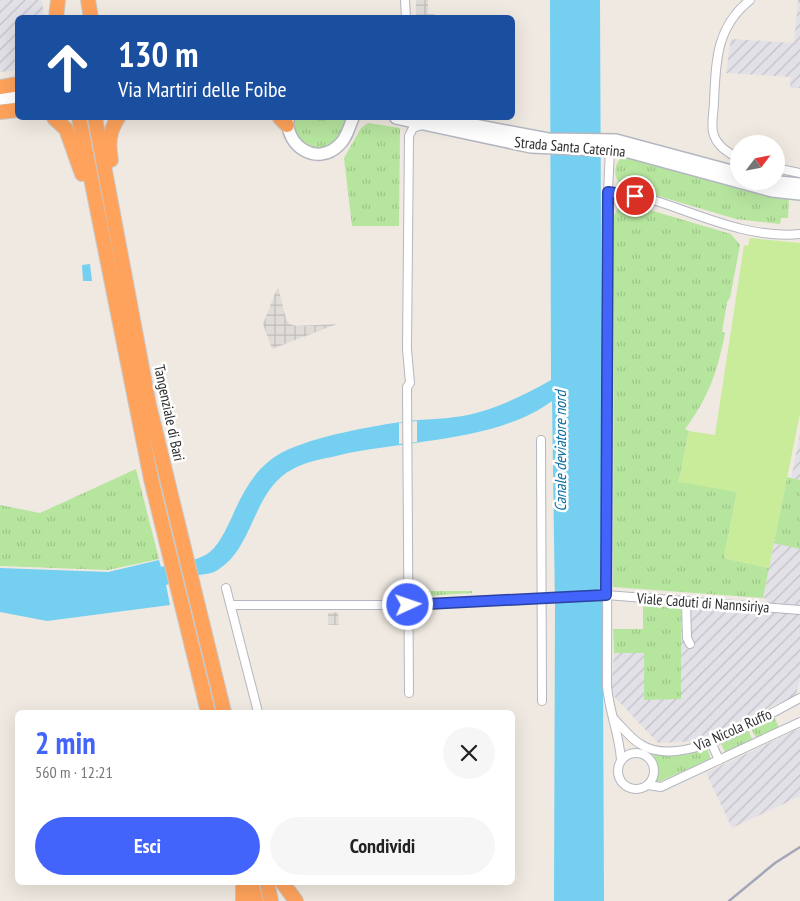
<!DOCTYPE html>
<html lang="it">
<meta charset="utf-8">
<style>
:root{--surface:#fff;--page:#f6f6f6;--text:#222;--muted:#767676;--accent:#4264fb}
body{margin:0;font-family:"PT Sans Narrow",sans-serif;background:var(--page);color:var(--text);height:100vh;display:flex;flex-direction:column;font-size:19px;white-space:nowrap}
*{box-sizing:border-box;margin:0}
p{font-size:16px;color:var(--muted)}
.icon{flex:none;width:28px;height:28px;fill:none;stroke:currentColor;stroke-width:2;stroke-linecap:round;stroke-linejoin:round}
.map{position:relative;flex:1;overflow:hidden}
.panel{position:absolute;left:15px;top:710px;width:500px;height:175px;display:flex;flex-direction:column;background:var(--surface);border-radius:8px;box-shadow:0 5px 20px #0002}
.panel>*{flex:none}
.top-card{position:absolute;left:15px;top:15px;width:500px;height:105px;border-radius:8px;box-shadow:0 5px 20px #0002;background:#1a4fa0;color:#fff;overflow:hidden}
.needle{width:32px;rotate:58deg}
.fabs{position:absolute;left:730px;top:135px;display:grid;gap:10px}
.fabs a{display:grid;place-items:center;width:55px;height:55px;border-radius:50%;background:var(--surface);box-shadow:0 5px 20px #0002;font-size:25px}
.pin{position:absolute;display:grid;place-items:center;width:42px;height:42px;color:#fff;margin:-21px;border:2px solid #fff;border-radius:50%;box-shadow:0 1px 5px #0007}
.me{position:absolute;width:55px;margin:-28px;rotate:87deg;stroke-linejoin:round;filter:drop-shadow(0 0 4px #0008)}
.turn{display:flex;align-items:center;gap:18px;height:105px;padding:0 20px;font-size:22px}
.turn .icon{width:65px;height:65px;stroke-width:2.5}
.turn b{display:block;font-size:35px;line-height:42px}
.round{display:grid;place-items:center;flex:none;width:52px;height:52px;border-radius:26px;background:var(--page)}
.head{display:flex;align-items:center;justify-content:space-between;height:85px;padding:0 20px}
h1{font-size:30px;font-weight:700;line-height:38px;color:var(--accent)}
.cta{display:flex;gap:10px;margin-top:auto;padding:10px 20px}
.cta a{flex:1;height:58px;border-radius:30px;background:var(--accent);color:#fff;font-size:20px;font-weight:700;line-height:58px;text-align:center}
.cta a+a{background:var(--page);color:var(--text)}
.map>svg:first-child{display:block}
.industrial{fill:url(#industrial-furrows)}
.grass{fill:url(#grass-tufts)}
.pitch{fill:#c9ec9a}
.plaza{fill:url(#plaza-grid)}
.water{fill:#75cff0}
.pier{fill:#efe9e1}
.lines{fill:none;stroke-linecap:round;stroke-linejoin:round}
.street-casing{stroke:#b4b7c1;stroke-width:10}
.secondary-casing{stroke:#b4b7c1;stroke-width:14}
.highway-casing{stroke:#c9c9c9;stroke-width:16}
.street{stroke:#fff;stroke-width:8}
.secondary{stroke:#fff;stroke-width:11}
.highway{stroke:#ffa35c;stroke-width:14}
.rail{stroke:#a3a6b8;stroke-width:2.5}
.route-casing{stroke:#2b41a3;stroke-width:12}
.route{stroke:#4264fb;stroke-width:9}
.labels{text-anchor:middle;stroke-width:5;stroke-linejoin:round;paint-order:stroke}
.street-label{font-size:15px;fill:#2e2e2e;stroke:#fff}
.water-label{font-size:16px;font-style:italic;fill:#0d6fa3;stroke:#fff}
</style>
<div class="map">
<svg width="800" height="901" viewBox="0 0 800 901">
<defs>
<pattern id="industrial-furrows" width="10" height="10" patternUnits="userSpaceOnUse" patternTransform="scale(1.25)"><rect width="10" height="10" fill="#e3e1e8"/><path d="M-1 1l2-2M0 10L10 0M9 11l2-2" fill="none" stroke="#c3c1c7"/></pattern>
<pattern id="grass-tufts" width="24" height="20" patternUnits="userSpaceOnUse" patternTransform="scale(1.25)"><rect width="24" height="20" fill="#b6e59e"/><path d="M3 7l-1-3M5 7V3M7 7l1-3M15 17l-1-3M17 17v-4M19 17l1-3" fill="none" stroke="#9dc588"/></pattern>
<pattern id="plaza-grid" width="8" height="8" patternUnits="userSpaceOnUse" patternTransform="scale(1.25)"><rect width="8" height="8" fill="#dfdcd8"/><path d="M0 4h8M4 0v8" fill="none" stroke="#c0bdba"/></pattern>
</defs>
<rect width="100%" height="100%" fill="#efe9e1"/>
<g class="industrial">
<polygon points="0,0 42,0 44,17 18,18 17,70 0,72"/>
<polygon points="798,0 800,0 800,88 790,88 791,77 726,73 731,39 794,43"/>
<polygon points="800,434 800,678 796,695 697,741 658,743 611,693 614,653 682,606 764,610 767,599 763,598 774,543 778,544"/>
<polygon points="800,728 800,796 732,828 706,773"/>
</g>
<g class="grass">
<path d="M294,118H347C343,124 342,133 337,139C320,159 289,142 294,118Z"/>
<polygon points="368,123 400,128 399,226 352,226 344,158 361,128"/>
<path d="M626,157L759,193L789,198L788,218H781L780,224L736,219L621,185C614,178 613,167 620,159Z"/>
<path d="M626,203L731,234L740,245L730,298L727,302L722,332L725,333C718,370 708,399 685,429L689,431L679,481L737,492L724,558L769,568L763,598L613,587L614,215L619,206Z"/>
<polygon points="136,469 159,559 108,570 0,566 0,505 40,513"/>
<polygon points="787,477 800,480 800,549 774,543"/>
<polygon points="424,591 472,591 472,593 424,596"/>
<polygon points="643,605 681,608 681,699 644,700 644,653 614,653 613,629 643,629"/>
<polygon points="774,717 779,727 756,738 751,728"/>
<polygon points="748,729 752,739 725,752 720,742"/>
<polygon points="707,748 711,759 656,783 658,768 653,753 684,755"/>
</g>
<polygon class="pitch" points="750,238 800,243 800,413 769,568 724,558 737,492 679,482 689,431 715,435 744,245 748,246"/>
<g class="plaza">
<polygon points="416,0 428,0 428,14 434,14 434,17 416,17"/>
<polygon points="278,286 286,319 290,324 296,326 337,324 272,349 263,324"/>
<polygon points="338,612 339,625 328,625 328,613"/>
</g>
<g class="water">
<path d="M550,0H600L604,901H554L555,606L552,401C497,442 406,440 340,455C324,459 307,461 293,469C251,490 255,551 214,572C209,574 203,574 199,575C188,578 177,582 166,585L170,605L47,621L0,612V568L108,572L159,560L161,567C177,563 198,562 211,551C220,543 226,529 231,519C243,491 256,466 283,452C315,436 372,426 408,421C428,419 449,419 468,415C498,408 525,395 551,380Z"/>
<polygon points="90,264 92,281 83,281 82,265"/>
</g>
<polygon class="pier" points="417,421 417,442 399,444 399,423"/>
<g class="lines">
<g class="street-casing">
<g id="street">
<polyline points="405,0 406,18"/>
<path d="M610,149L608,192L607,686C609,712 619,732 621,760"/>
<path d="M739,159C728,152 716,146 713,132C711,123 714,111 714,101C716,61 716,27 750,0"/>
<polyline points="776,168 800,173"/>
<path d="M608,192C621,194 637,195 650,199C699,214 747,239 800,234"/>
<polyline points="541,440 542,701"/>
<polyline points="226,588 258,712"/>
<polyline points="686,601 687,638 690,644"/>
<polyline points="231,605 408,605 606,595 800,610"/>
<polyline points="409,693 407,387 410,383 407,349 409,136 413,128 422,125"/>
<path d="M615,720C623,728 630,738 640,744C681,771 761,718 800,698"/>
<polyline points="711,742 719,760"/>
<circle cx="636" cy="771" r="18"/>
<polyline points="648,785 661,787 800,722"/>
</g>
</g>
<g class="secondary-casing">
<g id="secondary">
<polyline points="0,99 18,97"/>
<path d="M288,118C285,146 317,167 339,145C347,138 349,127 353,118"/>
<polyline points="396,118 531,147 625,151 772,191 800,194"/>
<polyline points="437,120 453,121 548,139 616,140 739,173"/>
<polyline points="770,181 800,184"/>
</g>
</g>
<g class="highway-casing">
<g id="highway">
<polyline points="88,0 91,18"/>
<polyline points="56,18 58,0"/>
<polyline points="0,87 18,84"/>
<polyline points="0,112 18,110"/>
<polyline points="54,118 66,129 82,174"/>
<polyline points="79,118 151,479 208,712"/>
<polyline points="95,118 149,405 224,712"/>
<polyline points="280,118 287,125"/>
<path d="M111,160C108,144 109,131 118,118"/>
<polyline points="251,882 256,901"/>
<polyline points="267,882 271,901"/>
<polyline points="282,882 296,901"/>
<polyline points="243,901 243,882"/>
</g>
</g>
<use href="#street" class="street"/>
<use href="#secondary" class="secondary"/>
<use href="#highway" class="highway"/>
<polyline class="rail" points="729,901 775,863 800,847"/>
</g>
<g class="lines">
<g class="route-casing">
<polyline id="route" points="408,605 606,595 608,192 635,196"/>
</g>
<use href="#route" class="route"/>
</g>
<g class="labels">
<g class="street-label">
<text transform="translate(570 147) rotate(5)" y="5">Strada Santa Caterina</text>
<text transform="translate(169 413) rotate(78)" y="5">Tangenziale di Bari</text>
<text transform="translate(703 603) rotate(4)" y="5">Viale Caduti di Nannsiriya</text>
<text transform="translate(733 730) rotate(-24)" y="5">Via Nicola Ruffo</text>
</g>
<g class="water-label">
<text transform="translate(560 451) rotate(-90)" y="6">Canale deviatore nord</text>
</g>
</g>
</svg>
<div class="fabs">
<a><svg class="needle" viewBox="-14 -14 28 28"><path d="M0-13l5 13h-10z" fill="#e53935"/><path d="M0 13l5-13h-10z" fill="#767676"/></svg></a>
</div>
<div class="pin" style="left:635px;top:196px;background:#d93025"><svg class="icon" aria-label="arrive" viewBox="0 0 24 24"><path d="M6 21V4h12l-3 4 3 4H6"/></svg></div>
<svg class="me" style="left:408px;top:605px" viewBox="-20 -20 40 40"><circle r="17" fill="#4264fb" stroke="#fff" stroke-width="3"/><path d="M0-11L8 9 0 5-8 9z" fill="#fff"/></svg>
<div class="top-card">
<div class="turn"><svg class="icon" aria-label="ahead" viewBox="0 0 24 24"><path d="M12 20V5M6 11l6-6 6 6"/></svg><div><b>130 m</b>Via Martiri delle Foibe</div></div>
</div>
<section class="panel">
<div class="head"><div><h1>2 min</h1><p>560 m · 12:21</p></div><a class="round"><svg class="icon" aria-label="close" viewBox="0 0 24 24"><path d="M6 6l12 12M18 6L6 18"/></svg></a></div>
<div class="cta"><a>Esci</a><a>Condividi</a></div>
</section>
</div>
